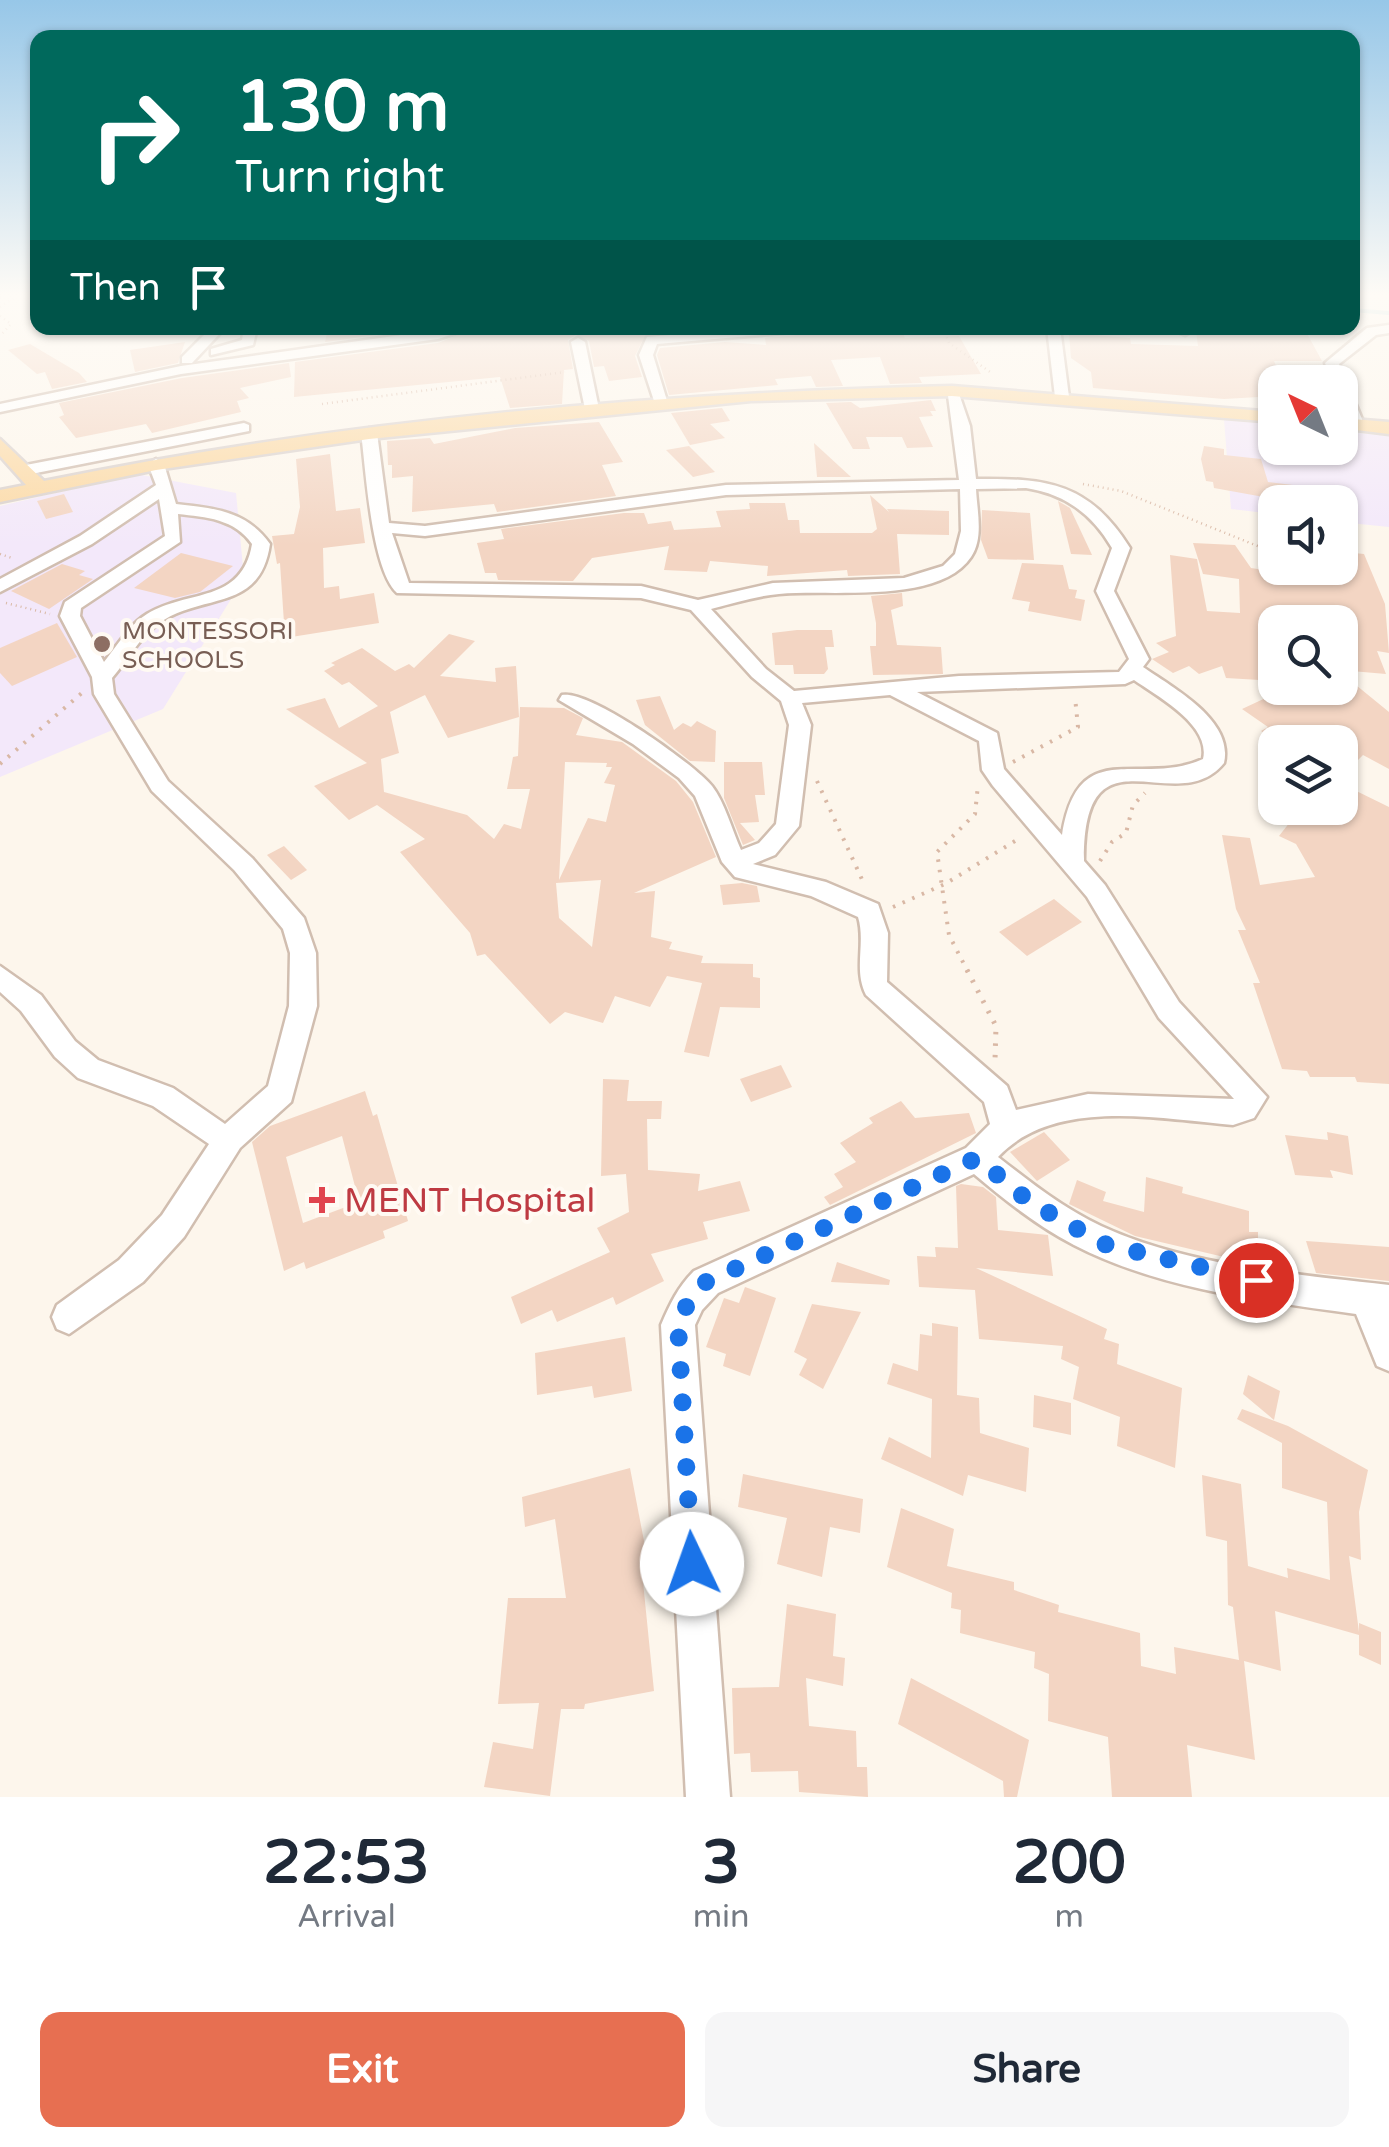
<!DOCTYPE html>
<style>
:root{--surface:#fff;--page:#f6f6f7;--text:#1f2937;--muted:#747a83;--accent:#e76f51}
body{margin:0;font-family:"Varela Round",sans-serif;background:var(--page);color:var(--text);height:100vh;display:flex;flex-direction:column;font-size:38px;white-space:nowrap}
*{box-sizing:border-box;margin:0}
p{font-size:32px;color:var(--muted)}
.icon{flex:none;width:55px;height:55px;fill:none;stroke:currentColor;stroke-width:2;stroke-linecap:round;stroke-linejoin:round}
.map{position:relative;height:1797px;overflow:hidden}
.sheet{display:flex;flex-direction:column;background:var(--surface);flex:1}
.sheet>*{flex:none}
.hud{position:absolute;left:30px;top:30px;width:1330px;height:305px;border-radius:20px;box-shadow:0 2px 8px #0004;background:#00695c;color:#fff;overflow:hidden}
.needle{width:65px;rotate:317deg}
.controls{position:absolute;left:1258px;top:365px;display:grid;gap:20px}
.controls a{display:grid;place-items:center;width:100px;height:100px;border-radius:20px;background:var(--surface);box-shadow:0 2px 8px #0004;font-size:50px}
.pin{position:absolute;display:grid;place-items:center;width:85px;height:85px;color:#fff;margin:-42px;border:5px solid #fff;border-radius:50%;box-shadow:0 2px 10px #0007}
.me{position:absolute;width:110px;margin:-55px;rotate:357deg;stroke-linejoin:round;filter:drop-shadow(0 0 8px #0008)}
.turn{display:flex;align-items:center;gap:35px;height:210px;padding:0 40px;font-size:45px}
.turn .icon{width:130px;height:130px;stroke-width:2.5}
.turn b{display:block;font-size:70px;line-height:85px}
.then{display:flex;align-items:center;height:95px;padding:0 40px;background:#0003;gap:20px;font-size:38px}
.eta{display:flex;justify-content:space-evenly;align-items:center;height:170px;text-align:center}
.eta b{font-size:60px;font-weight:800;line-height:70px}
.primary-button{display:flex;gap:20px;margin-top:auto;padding:20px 40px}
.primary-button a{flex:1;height:115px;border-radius:20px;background:var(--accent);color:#fff;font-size:40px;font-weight:800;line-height:115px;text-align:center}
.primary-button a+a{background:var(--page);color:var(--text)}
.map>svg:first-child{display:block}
.education{fill:#f3e8fa}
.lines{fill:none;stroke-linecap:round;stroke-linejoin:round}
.stream{stroke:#a5d3da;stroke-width:4}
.building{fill:#f3d5c3;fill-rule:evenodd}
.minor-casing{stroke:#d1beb0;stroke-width:5}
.major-casing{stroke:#dad1cd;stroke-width:5}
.path-far2{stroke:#d9b8a5;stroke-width:2.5;stroke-dasharray:1 4;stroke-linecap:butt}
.path-far1{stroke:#d9b8a5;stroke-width:4;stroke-dasharray:2.5 8;stroke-linecap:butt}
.path{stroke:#d9b8a5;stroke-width:5;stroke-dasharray:2.5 9;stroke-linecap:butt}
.minor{fill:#fff;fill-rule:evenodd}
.major{fill:#fbd9a5;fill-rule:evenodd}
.route{stroke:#1a73e8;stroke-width:18;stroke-dasharray:0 32.4}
.education-dot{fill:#8d6e63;stroke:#fffaf3;stroke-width:4}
.health-dot{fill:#e0444e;stroke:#fffaf3;stroke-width:4}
.labels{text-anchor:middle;stroke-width:8;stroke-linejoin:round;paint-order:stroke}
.far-education-label{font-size:25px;fill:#785e54;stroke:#fffaf3;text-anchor:start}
.near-health-label{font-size:35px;fill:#be3a42;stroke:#fffaf3;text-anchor:start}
</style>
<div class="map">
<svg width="1389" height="1797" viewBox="0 0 1389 1797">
<rect width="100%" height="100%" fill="#fdf6ec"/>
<g class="education">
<polygon points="1224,419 1275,424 1275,448 1340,448 1340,431 1389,436 1389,527 1340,522 1340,502 1275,502 1275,514 1231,509"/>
<polygon points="137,474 236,493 244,578 163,709 0,777 0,506"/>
</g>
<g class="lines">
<polyline class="stream" points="1352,310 1389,313"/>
</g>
<g class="building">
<polygon points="361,328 428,328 325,342 327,333"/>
<polygon points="476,328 644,328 646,334 635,356 642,377 609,381 604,366 594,367 589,341 576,335 568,340 573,369 564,370 562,404 510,408 500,377 294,397 295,362 438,343"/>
<polygon points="1232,328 1304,328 1322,361 1274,361 1283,382 1269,382 1275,396 1224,399 1093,388 1091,372 1071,358 1069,333 1130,338 1131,344 1198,346 1196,331 1226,332"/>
<polygon points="902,331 905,338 959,336 981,374 919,377 922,383 890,384 880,357 831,360 843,386 816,387 811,376 775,379 778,385 669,395 657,355 660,348 725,342 766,345 765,338 797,335"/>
<polygon points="185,342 178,363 135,372 130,350"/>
<polygon points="30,344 79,373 87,382 52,389 45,372 37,374 8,350"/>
<polygon points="289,363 291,377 240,388 249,398 237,401 241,412 152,433 146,424 76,438 59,417 64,415 59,403 182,378"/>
<polygon points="931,400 936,411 930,411 933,416 919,417 933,447 907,448 902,437 866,437 870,449 853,449 826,403 851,402 860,408"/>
<polygon points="722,408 730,421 710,424 725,438 690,445 671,413"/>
<polygon points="599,422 623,462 602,465 616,496 497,512 494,504 412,512 413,476 392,478 392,465 388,465 387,441 430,438 434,444 515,428"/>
<polygon points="814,443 851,477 817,477"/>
<polygon points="689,446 715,472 693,477 666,450"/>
<polygon points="1204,446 1224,449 1224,455 1261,459 1268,482 1293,485 1291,502 1214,488 1213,482 1206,481 1201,459"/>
<polygon points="330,454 336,511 360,508 365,543 323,548 324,588 339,586 340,599 374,593 379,623 285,638 280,563 277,564 272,536 294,534 300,507 296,459"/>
<polygon points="64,494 73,512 46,519 37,501"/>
<polygon points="870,495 889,512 887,509 949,511 949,535 897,534 900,574 848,576 847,570 767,576 768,566 710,561 707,572 664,570 669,546 592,558 573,581 498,580 496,573 485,573 477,543 504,539 501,529 624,513 644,513 648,524 671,521 674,530 721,527 716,511 750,509 749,503 785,503 788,520 799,520 800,533 872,533 877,529"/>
<polygon points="1058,501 1070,508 1092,555 1071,554"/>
<polygon points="982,510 1030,513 1034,560 988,559 981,540"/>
<polygon points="1193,543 1235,545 1251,568 1348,582 1346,575 1355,576 1344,552 1364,554 1385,604 1389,653 1377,651 1386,674 1340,670 1340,622 1275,622 1275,681 1226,678 1222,666 1199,674 1189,666 1173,673 1152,659 1169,652 1156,643 1176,636 1170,555 1197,559 1207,611 1240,613 1239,579 1203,574"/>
<polygon points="181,553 233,566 200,592 175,598 134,588"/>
<polygon points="1022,563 1063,565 1069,589 1077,590 1075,598 1085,600 1081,621 1028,611 1030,602 1012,599"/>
<polygon points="62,564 85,571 79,575 93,579 49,609 11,591"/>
<polygon points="902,593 903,606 891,610 897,645 941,647 943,674 873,675 870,646 876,646 876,623 871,596"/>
<polygon points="57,623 77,657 12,686 0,673 0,648"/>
<polygon points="797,630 832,630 834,647 825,647 828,669 824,674 794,674 793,665 775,665 772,633"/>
<path d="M449,634L475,641L440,676L496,682L495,668L516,666L519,717L448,738L425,695L390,712L399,753L381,759L384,792L467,815L494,839L504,824L521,829L530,789H507L513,757L518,756L520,707L564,708L583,718L576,735L622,742L676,781L693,802L716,857L634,893L655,891L651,937L672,942L669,949L703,956L701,963L753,964V977L760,978V1008L720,1007L709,1057L684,1052L702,983L667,976L650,1007L615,996L603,1023L565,1012L550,1024L485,954L477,956L470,933L400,852L425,839L377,805L349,820L314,786L367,763L286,709L325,698L339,728L378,706L349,682L342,685L324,671L335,665L331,663L362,648L395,671L409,664L414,668ZM565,762L607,763L606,767H612L604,783L615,785L606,822L588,818L559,880ZM601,880L592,947L559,918L556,883Z"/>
<polygon points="1340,672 1389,712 1389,769 1363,755 1340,778 1340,742 1278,742 1261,731 1268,727 1242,709 1287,688 1298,692 1340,688"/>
<polygon points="660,696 674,730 683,723 691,727 697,721 716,731 715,762 690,761 645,725 636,700"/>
<polygon points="724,762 762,762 765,795 755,795 759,822 740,823 755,840 743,845 724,798"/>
<polygon points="1340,783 1389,807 1389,1084 1357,1082 1355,1077 1310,1077 1307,1071 1282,1069 1253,983 1260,983 1238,930 1246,930 1236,909 1222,835 1250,838 1260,885 1315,877 1296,844 1279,836 1301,808 1340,808"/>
<polygon points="284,846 307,870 291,880 267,855"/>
<polygon points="742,883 757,886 760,902 723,905 720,885"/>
<polygon points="1054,899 1082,922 1027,956 999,932"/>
<polygon points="781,1065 792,1087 751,1102 740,1079"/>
<polygon points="603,1079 629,1080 627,1101 662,1101 661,1119 647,1119 648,1170 700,1174 698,1191 740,1181 750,1211 703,1222 708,1239 651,1254 664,1281 616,1305 613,1297 557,1322 552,1310 521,1324 511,1297 610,1252 597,1228 629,1212 626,1174 601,1176"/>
<path d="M365,1091L373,1116L377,1114L408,1221L383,1231L385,1238L306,1269L304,1262L284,1271L252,1142L270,1126ZM342,1136L359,1202L303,1223L286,1157Z"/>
<polygon points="901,1101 915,1118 969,1113 976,1133 830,1205 824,1197 843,1187 834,1174 856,1162 840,1143 873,1123 869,1118"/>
<polygon points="1044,1132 1070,1160 1037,1181 1010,1152"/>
<polygon points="1327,1132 1348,1136 1353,1175 1330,1170 1333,1178 1295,1175 1285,1135 1328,1140"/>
<polygon points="1146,1177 1183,1187 1182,1193 1249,1211 1249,1232 1258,1232 1258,1265 1135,1236 1069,1204 1077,1180 1106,1192 1103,1201 1144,1212"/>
<polygon points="961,1184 983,1187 996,1197 998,1230 1048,1235 1053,1276 976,1268 1107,1329 1104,1339 1119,1344 1117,1364 1182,1388 1175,1468 1117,1446 1120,1417 1073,1399 1079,1367 1061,1359 1063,1346 979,1339 975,1290 919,1287 917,1256 936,1257 935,1247 958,1248 956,1186"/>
<polygon points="1306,1241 1389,1247 1389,1281 1316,1273"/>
<polygon points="837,1262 890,1280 889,1285 831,1282"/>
<polygon points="745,1287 776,1298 750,1376 723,1366 726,1354 706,1347 724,1298 739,1303"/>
<polygon points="812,1304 861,1312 823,1389 799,1375 807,1359 794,1352"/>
<polygon points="932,1323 958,1327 957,1395 979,1398 980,1433 1029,1448 1026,1492 968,1475 963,1496 881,1459 889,1437 931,1458 932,1399 887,1384 893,1363 918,1371 920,1334 932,1336"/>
<polygon points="625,1337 632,1391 594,1398 592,1386 537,1395 535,1353"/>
<polygon points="1248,1375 1280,1391 1274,1420 1243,1394"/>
<polygon points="1034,1395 1071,1403 1071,1435 1033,1427"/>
<polygon points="1242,1409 1288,1426 1368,1470 1359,1512 1361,1560 1349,1556 1359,1632 1359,1623 1381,1632 1381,1665 1359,1655 1359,1635 1275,1611 1281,1671 1244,1661 1255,1760 1187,1745 1192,1797 1112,1797 1108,1737 1048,1721 1049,1674 1034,1668 1035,1652 960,1633 961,1610 951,1608 952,1593 887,1567 901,1508 954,1529 947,1566 1014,1582 1014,1590 1059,1605 1058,1612 1140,1633 1141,1666 1176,1674 1174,1647 1239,1660 1233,1607 1228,1605 1227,1541 1206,1536 1202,1475 1241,1484 1248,1566 1288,1578 1287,1568 1330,1580 1327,1502 1282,1488 1282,1443 1237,1419"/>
<polygon points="630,1468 644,1541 647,1571 642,1572 654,1691 585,1704 584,1709 561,1709 550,1796 484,1787 493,1742 533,1749 539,1703 498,1704 508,1598 566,1598 555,1519 525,1527 522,1497"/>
<polygon points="743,1474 863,1499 860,1533 830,1527 822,1577 777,1564 787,1518 738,1507"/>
<polygon points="787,1604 836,1614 833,1656 845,1658 843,1686 806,1678 809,1726 856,1731 857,1767 867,1767 868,1797 799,1792 798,1771 751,1772 750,1753 734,1754 732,1688 779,1687"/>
<polygon points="911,1678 1029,1740 1017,1797 1004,1797 1003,1781 898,1724"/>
</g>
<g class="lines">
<g class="minor-casing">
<g id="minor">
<polygon points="1389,325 1389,333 1376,335 1339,364 1364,424 1351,427 1340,402 1340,382 1332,382 1325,363 1367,328"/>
<polygon points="211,328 225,328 192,363 182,363 182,357"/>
<polygon points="244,328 257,328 253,345 211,355 211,349 242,340"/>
<polygon points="451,328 472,328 438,339 181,374 0,412 0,404 181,366"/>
<polygon points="752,328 801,328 794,332 657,344 653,355 668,404 656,407 639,355 647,337"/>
<polygon points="1047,328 1060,328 1069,397 1062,401 1055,397"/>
<polygon points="1168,328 1187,328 1192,331 1185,335"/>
<polygon points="578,338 585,342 599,409 592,413 585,409 571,342"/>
<path d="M947,388H957L970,426L976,479C1048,478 1089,483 1130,548L1114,591L1149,659L1143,667C1173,688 1234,720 1224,763C1176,822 1083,720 1084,861L1105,885L1179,1002L1267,1097L1254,1118L1233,1125C1159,1119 1054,1097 998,1157C1030,1182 1063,1208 1101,1226C1187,1266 1295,1274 1389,1285V1371L1377,1366L1356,1314C1262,1301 1159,1289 1074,1245C1037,1226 1005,1200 974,1174L718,1293L702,1310L695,1325L730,1797H686L661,1325C670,1304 678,1287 694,1271L966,1148L990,1124L984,1102L866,995C853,969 866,943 858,917L811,896L735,877L722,862L695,796L679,778L633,744L559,700L562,695C589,689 693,763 712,786C725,803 732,830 741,850L759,843L776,824L789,725L781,701L752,677L691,610L641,598L397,593C371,569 366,469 361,433L369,428L377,433L389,523L425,526L726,485L959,480ZM1026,488C1065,494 1092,514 1112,548L1096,591L1129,659L1119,672L959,676L794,691L766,669L711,609C734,603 756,596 779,594C830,589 939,605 971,557C984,538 977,511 976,489ZM960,489L961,531L955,554L943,566L904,578L773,583L698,600L641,586L409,583L392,533L425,536L726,495ZM1134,680C1157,696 1211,725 1203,759C1140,788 1078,733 1062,835L1004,769L997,733L917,692L1125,684ZM890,695L979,741L982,770L993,786L1087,897L1159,1018L1234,1099L1088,1094L1016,1110L1007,1086L887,982L888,933L878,904L826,882L753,864L775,855L799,826L811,725L802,703Z"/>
<polygon points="244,423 249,425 249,431 26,475 18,470 26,465"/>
<path d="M156,459L164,464L176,504C214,508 247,511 270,544C260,614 201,592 158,624C139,638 127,661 112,678L114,694L168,781L252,858L304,918L316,953L317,1006L291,1102L240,1148L184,1237L143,1282L69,1334L57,1329L52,1317L57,1305L119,1260L162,1215L209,1144L153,1106L78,1078L55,1057L21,1011L0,992V966L41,995L75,1041L98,1060L173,1088L225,1124L268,1086L289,1006L290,953L283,929L234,870L152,791L94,694L92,677L60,616L65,602L165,536L159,499L92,544L0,592V579L80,536L156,485L148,464ZM178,514C206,517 235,519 252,544C242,604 188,589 147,614C129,625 117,646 104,662L80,616L81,608L180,542Z"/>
</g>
</g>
<g class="major-casing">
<g id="major">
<path d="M952,386L1275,412V422L952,396L751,401L369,439L156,470L0,502V490L26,485L0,456V439L44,481C343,420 648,393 952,386Z"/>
<polygon points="1340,418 1389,422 1389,434 1340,428"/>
</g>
</g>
<g class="path-far2">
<polyline points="0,297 11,295"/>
<polyline points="0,307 18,295"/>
<polyline points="0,316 11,324 0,336"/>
<polyline points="943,328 949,343 993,374"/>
<polyline points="322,404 565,372"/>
<polyline points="1083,484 1121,491 1275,553"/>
<polyline points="0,554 12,558"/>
<polyline points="1304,568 1312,571"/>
<polyline points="6,603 50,614"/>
</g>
<g class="path-far1">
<polyline points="1013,762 1078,727 1075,697"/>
<polyline points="0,764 83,692"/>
<polyline points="817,781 865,886"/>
<polyline points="1100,861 1112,842 1126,833 1133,805 1145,793"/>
<polyline points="893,907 945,884 1020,838"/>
<polyline points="968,972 949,935 937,852 975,814 978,785"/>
</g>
<polyline class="path" points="967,970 996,1026 995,1060"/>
<use href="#minor" class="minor"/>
<use href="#major" class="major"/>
</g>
<linearGradient id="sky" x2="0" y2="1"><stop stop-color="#97c7e8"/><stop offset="0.54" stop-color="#fefbf6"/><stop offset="1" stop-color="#fefbf6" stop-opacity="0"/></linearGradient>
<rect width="1389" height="546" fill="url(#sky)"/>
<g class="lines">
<polyline class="route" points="692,1564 678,1325 690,1298 706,1282 977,1158 1030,1202 1104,1244 1256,1280"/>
</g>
<circle class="education-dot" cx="102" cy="644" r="10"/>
<path class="health-dot" d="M317 1185h10v10h10v10h-10v10h-10v-10h-10v-10h10z"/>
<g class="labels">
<g class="far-education-label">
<text x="122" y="639">MONTESSORI<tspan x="122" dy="29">SCHOOLS</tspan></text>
</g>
<g class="near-health-label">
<text x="344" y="1212">MENT Hospital</text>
</g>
</g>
</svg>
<div class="controls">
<a><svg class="needle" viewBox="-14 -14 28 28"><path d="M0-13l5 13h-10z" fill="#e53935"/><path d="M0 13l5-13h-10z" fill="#747a83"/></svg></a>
<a><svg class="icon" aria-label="sound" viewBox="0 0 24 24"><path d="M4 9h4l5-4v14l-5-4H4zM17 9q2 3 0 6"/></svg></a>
<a><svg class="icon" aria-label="search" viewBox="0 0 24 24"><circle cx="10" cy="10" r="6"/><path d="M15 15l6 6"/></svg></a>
<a><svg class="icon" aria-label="layers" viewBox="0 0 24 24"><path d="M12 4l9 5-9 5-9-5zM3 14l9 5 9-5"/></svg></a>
</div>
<div class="pin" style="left:1256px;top:1280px;background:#d93025"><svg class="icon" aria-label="arrive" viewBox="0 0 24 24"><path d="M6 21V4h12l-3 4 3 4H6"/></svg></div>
<svg class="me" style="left:692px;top:1564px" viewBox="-20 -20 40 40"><circle r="19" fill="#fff"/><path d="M0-13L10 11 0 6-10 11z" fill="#1a73e8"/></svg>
<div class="hud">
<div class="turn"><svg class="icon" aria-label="right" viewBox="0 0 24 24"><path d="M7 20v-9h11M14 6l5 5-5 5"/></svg><div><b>130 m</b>Turn right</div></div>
<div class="then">Then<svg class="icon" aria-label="arrive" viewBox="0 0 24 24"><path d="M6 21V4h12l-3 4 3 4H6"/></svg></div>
</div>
</div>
<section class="sheet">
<div class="eta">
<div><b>22:53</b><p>Arrival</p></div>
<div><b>3</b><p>min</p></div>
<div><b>200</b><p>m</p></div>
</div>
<div class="primary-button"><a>Exit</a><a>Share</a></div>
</section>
